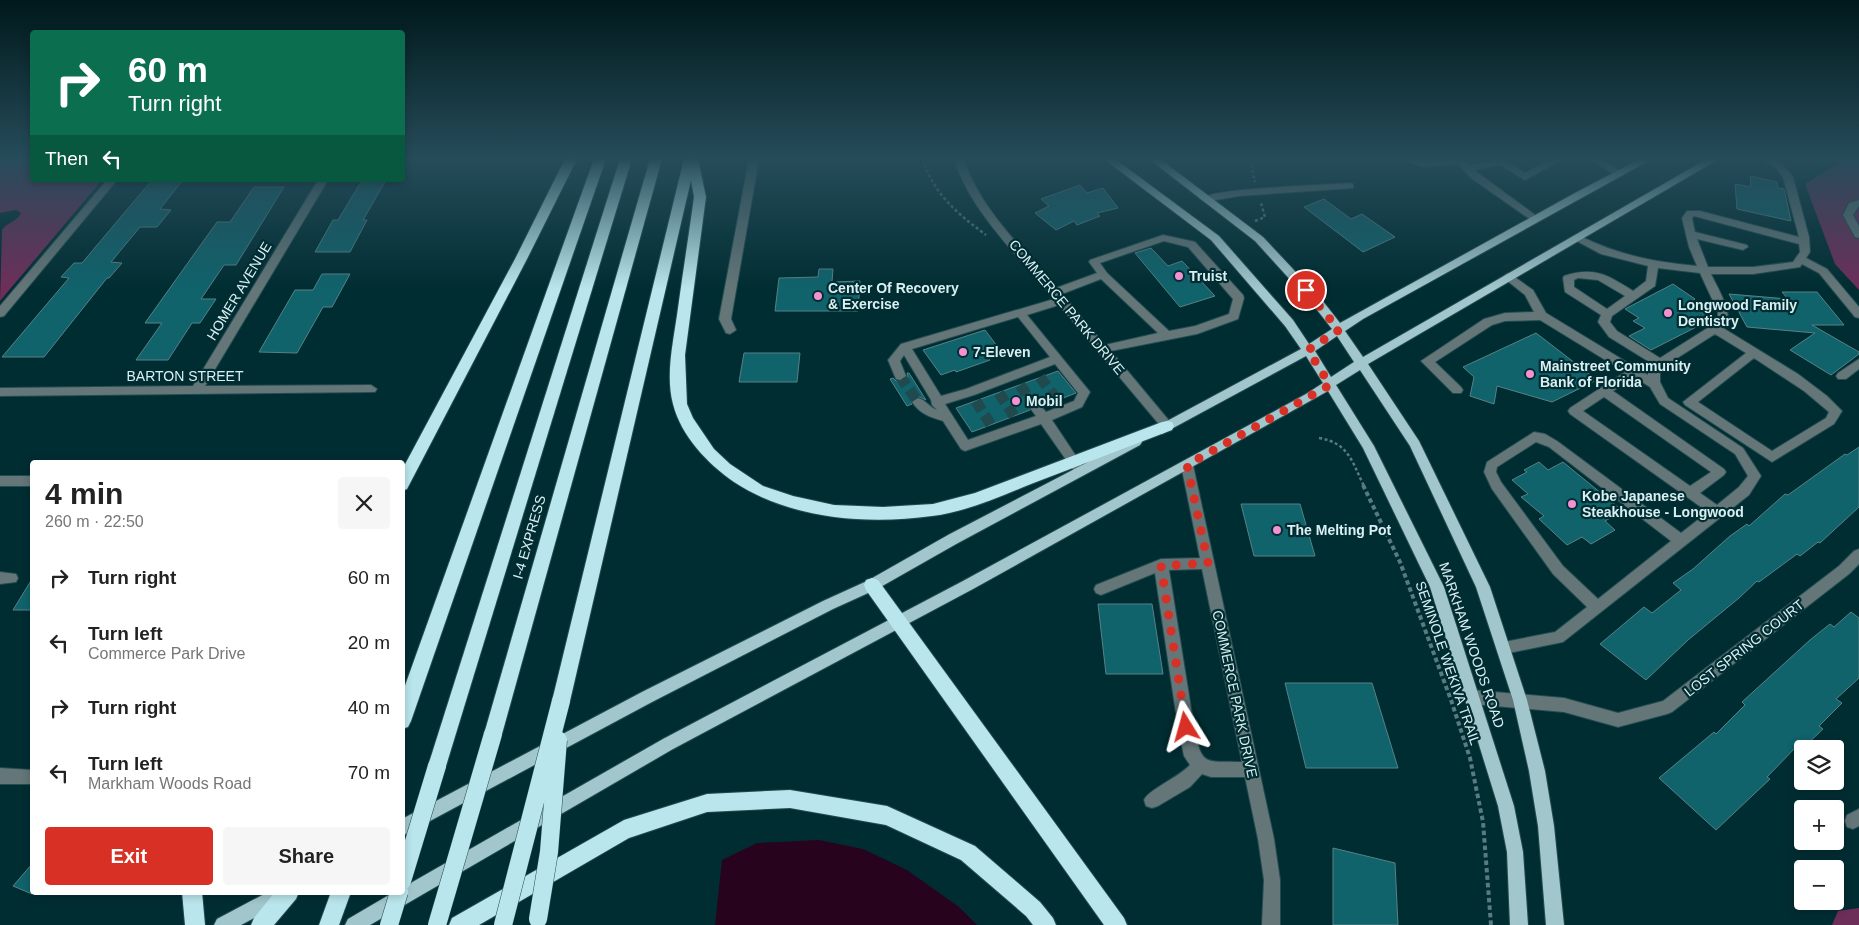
<!DOCTYPE html>
<meta charset="utf-8">
<style>
:root{--surface:#fff;--page:#f6f6f6;--text:#222;--muted:#767676;--accent:#d93025}
body{margin:0;font-family:Helvetica,sans-serif;background:var(--page);color:var(--text);height:100vh;display:flex;flex-direction:column;font-size:19px;white-space:nowrap}
*{box-sizing:border-box;margin:0}
p{font-size:16px;color:var(--muted)}
.icon{flex:none;width:28px;height:28px;fill:none;stroke:currentColor;stroke-width:2;stroke-linecap:round;stroke-linejoin:round}
.map{position:relative;flex:1;overflow:hidden}
.sheet{position:absolute;left:30px;top:460px;width:375px;height:435px;display:flex;flex-direction:column;background:var(--surface);border-radius:5px;box-shadow:0 2px 8px #0003}
.sheet>*{flex:none}
.guide{position:absolute;left:30px;top:30px;width:375px;height:152px;border-radius:5px;box-shadow:0 2px 8px #0003;background:#0b6e4f;color:#fff;overflow:hidden}
.tools{position:absolute;left:1794px;top:740px;display:grid;gap:10px}
.tools a{display:grid;place-items:center;width:50px;height:50px;border-radius:5px;background:var(--surface);box-shadow:0 2px 8px #0003;font-size:25px}
.pin{position:absolute;display:grid;place-items:center;width:42px;height:42px;color:#fff;margin:-21px;border:2px solid #fff;border-radius:50%;box-shadow:0 1px 5px #0007}
.me{position:absolute;width:55px;margin:-28px;rotate:352deg;stroke-linejoin:round;filter:drop-shadow(0 0 4px #0008)}
.turn{display:flex;align-items:center;gap:18px;height:105px;padding:0 15px;font-size:22px}
.turn .icon{width:65px;height:65px;stroke-width:2.5}
.turn b{display:block;font-size:35px;line-height:42px}
.then{display:flex;align-items:center;height:48px;padding:0 15px;background:#0003;gap:10px;font-size:19px}
.round{display:grid;place-items:center;flex:none;width:52px;height:52px;border-radius:5px;background:var(--page)}
.headline{display:flex;align-items:center;justify-content:space-between;height:85px;padding:0 15px}
h1{font-size:30px;font-weight:800;line-height:38px}
.action{display:flex;gap:10px;margin-top:auto;padding:10px 15px}
.action a{flex:1;height:58px;border-radius:5px;background:var(--accent);color:#fff;font-size:20px;font-weight:800;line-height:58px;text-align:center}
.action a+a{background:var(--page);color:var(--text)}
ul{padding:0;list-style:none}
li{display:flex;align-items:center;gap:15px;height:65px;padding:0 15px}
li div{flex:1}
li b{display:block;font-size:19px}
li em{font-style:normal}
.map>svg:first-child{display:block}
.green{fill:#6e2e5a}
.water{fill:#28031e}
.building{fill:#10626b;stroke:#578287}
.lines{fill:none;stroke-linecap:round;stroke-linejoin:round}
.minor-tunnel{stroke:#214a4f;stroke-width:11;stroke-dasharray:11 5.5;stroke-linecap:butt}
.minor-casing{stroke:#234c51;stroke-width:2}
.major-casing{stroke:#234c51;stroke-width:2}
.highway-casing{stroke:#234c51;stroke-width:2}
.path-far1{stroke:#587b80;stroke-width:2.5;stroke-dasharray:3 2.5;stroke-linecap:butt}
.path{stroke:#587b80;stroke-width:4;stroke-dasharray:4.5 3;stroke-linecap:butt}
.minor{fill:#647678;fill-rule:evenodd}
.major{fill:#a1c6cb;fill-rule:evenodd}
.highway{fill:#b9e6ec;fill-rule:evenodd}
.highway-bridge-casing{stroke:#234c51;stroke-width:19;stroke-linecap:butt}
.highway-bridge{stroke:#b9e6ec;stroke-width:18}
.route{stroke:#d93025;stroke-width:9;stroke-dasharray:0 16.2}
.poi-dot{fill:#f591d2;stroke:#002d32;stroke-width:2}
.labels{text-anchor:middle;stroke-width:4.5;stroke-linejoin:round;paint-order:stroke}
.poi-label{font-size:14px;font-weight:bold;fill:#d9eff2;stroke:#002d32;text-anchor:start}
.street-label{font-size:14px;fill:#d9eff2;stroke:#002d32}
</style>
<div class="map">
<svg width="1859" height="925" viewBox="0 0 1859 925">
<rect width="100%" height="100%" fill="#002d32"/>
<g class="green">
<path d="M0,159H32V180H102L0,301L2,230C7,222 17,222 21,213L16,210L0,213Z"/>
<polygon points="1833,159 1859,159 1859,290 1835,264 1805,184 1839,163"/>
<polygon points="1859,908 1859,925 1832,925 1838,911"/>
</g>
<polygon class="water" points="819,840 863,849 907,870 959,907 977,925 715,925 722,860 757,843"/>
<g class="building">
<polygon points="1750,176 1777,182 1778,188 1784,189 1791,221 1737,209 1735,184 1751,187"/>
<polygon points="152,180 183,180 160,209 171,210 157,227 140,227 111,262 122,263 109,278 107,278 44,357 2,357 69,278 61,277 74,263 82,263"/>
<polygon points="362,180 386,180 363,220 367,220 350,252 315,252 333,220 338,220"/>
<polygon points="1080,185 1087,193 1103,188 1118,208 1097,213 1100,216 1077,225 1074,221 1056,230 1035,213 1049,206 1041,199"/>
<polygon points="254,187 284,187 236,265 224,265 201,299 216,299 200,323 192,323 168,360 136,360 162,323 145,323 217,222 230,222"/>
<polygon points="1324,199 1351,219 1362,214 1395,237 1363,252 1304,207"/>
<polygon points="1151,248 1168,266 1182,261 1215,296 1180,307 1135,253"/>
<polygon points="819,269 833,269 832,282 860,281 858,311 775,311 779,278 818,277"/>
<polygon points="322,274 350,274 332,307 323,307 297,353 259,352 295,290 313,290"/>
<polygon points="1673,284 1695,299 1688,303 1712,319 1651,350 1629,336 1645,328 1633,321 1639,318 1625,309"/>
<polygon points="1782,292 1817,292 1844,325 1812,325 1859,352 1859,354 1831,375 1790,350 1815,333 1747,327 1729,294 1788,299"/>
<polygon points="985,330 1003,354 989,359 990,360 956,372 955,370 941,375 923,350"/>
<polygon points="1536,333 1597,380 1552,402 1497,386 1494,404 1470,396 1474,377 1463,367"/>
<polygon points="744,353 800,353 797,382 739,382"/>
<polygon points="1058,371 1076,393 1043,406 1040,403 1032,403 1028,407 1030,410 972,432 956,408"/>
<polygon points="907,373 909,373 926,400 917,396 911,400 912,404 907,406 890,379 893,378 896,381 901,382 908,377"/>
<polygon points="1859,447 1859,507 1820,543 1818,542 1800,556 1797,554 1759,582 1757,581 1739,598 1688,640 1646,680 1600,644 1644,607 1652,613 1681,590 1673,583 1693,569 1730,536 1747,524 1749,526 1785,494 1788,495 1845,454 1847,455"/>
<polygon points="1539,462 1548,470 1563,462 1623,511 1605,521 1615,530 1591,544 1582,537 1567,545 1539,519 1544,516 1521,497 1528,494 1512,480 1527,472 1524,470"/>
<polygon points="1241,504 1300,504 1315,556 1254,556"/>
<polygon points="32,579 32,610 13,610"/>
<polygon points="1098,604 1152,604 1163,674 1106,674"/>
<polygon points="1851,612 1859,618 1859,678 1836,699 1842,703 1819,726 1823,729 1802,749 1797,746 1767,777 1770,779 1716,830 1659,778 1714,732 1716,734 1745,705 1742,702 1810,640 1830,624 1834,627"/>
<polygon points="1285,683 1372,683 1398,768 1306,768"/>
<polygon points="1333,848 1395,863 1398,925 1333,925"/>
<polygon points="32,864 32,894 13,886"/>
</g>
<g class="lines">
<g class="minor-tunnel">
<polyline points="900,376 918,402"/>
<polyline points="1040,377 1057,400"/>
<polyline points="1020,385 1036,408"/>
<polyline points="999,393 1014,416"/>
<polyline points="976,401 991,425"/>
</g>
<g class="minor-casing">
<g id="minor">
<polygon points="749,159 759,159 731,319 736,330 730,334 726,333 719,319"/>
<path d="M954,159H964C979,208 1024,249 1056,288L1097,273L1089,262L1090,260L1163,235L1191,241L1195,242L1243,295L1244,298L1238,319L1197,334L1111,351L1171,423L1173,426L1171,429H1163L1059,305L1027,315L1090,392L1082,407L1052,420L1086,471L1084,474H1076L1041,424L965,451L961,449L943,421C930,417 920,414 912,402L918,398C926,400 929,407 937,410L932,405L931,400L904,355L900,361L906,376L900,380L896,379L888,360L901,344L1054,299C1020,258 970,211 954,159ZM1164,241L1188,247L1233,299L1229,314L1195,326L1169,331L1107,273L1100,263ZM1101,279L1158,333L1105,345L1062,294ZM1018,317L1050,357L966,389L941,396L912,349ZM1055,364L1078,393L1074,401L1046,412L1040,405H1032L1030,408L1036,416L968,440L945,404L974,395Z"/>
<polygon points="1398,159 1424,161 1464,159 1469,165 1493,161 1492,159 1504,159 1525,173 1551,159 1563,159 1525,180 1500,165 1474,170 1538,217 1539,219 1534,222 1471,178 1458,164 1424,167"/>
<polygon points="1590,159 1602,159 1624,174 1619,177 1616,176"/>
<path d="M1761,159H1773L1782,164L1793,177L1809,237L1810,252L1806,258L1827,269L1859,307V318L1855,317L1819,273L1802,264L1800,267L1753,274H1711C1717,287 1737,318 1723,328L1798,374L1827,396L1842,411L1834,424L1772,462L1685,405L1683,402L1746,353L1715,334L1660,369V382L1668,398L1743,448L1761,476L1749,495L1563,642L1504,654L1499,653L1497,648L1499,643L1555,632L1587,607L1553,574L1492,489L1484,472L1487,462L1534,432L1545,434L1557,441L1681,533L1708,512L1570,414L1568,411L1570,408L1625,372L1540,320L1505,321L1492,325L1435,362L1461,387L1463,390L1461,393H1453L1421,361L1484,319L1505,313L1534,312L1525,295L1505,279L1504,277L1505,275L1509,273L1533,290L1546,313L1648,375V367L1651,363L1609,337L1598,322L1601,315L1565,292L1563,278L1564,276C1594,266 1608,275 1633,291L1646,281L1648,266L1601,254L1571,238L1576,235L1580,236C1618,255 1655,262 1697,266L1689,247L1682,218L1687,211H1700L1799,237L1783,177L1776,168ZM1694,216L1799,244L1800,252L1793,262L1753,267H1708L1697,239L1743,250L1748,247L1747,245L1695,232L1692,218ZM1658,268L1700,273L1718,312L1717,322L1660,358L1617,331L1610,322L1612,316L1655,286ZM1578,278L1598,280L1625,296L1607,309L1574,287V280ZM1754,358L1804,391L1829,412L1826,418L1772,451L1698,402ZM1634,377L1650,387L1660,404L1735,454L1748,476L1739,487L1717,505L1700,493L1724,475L1726,472L1724,469L1613,391ZM1604,397L1711,472L1690,486L1583,411ZM1536,442L1549,447L1671,541L1598,599L1563,566L1501,482L1496,472L1497,467Z"/>
<polygon points="107,180 117,180 4,316 0,317 0,306"/>
<polygon points="318,180 328,180 205,386 371,385 377,389 375,392 0,396 0,388 193,386"/>
<path d="M1350,183L1353,184V188L1239,196L1205,202L1200,199C1212,188 1326,185 1350,183Z"/>
<polygon points="1859,200 1859,206 1853,215 1859,226 1859,238 1855,237 1843,215 1849,203"/>
<polygon points="1859,359 1859,369 1846,379 1838,379 1836,376 1838,373"/>
<path d="M1187,460L1191,462L1193,465L1274,839L1280,880V925H1262L1264,880L1258,839L1245,777H1211L1202,774L1190,787L1158,806L1152,808L1146,806L1144,800C1148,790 1179,777 1190,765L1184,756L1178,727L1155,573L1101,595L1096,593L1094,589L1096,585L1161,559L1200,558L1181,465L1183,462ZM1202,569L1242,762C1204,761 1202,767 1194,727L1169,570Z"/>
<rect x="0" y="476" width="32" height="10"/>
<polygon points="1859,549 1859,564 1849,574 1672,712 1667,714 1618,727 1564,712 1472,704 1467,702 1465,697 1467,692 1472,690 1564,698 1618,713 1663,701 1839,566 1854,551"/>
<polygon points="0,572 16,574 18,578 16,582 0,584"/>
<polygon points="0,768 32,770 32,784 0,784"/>
<polygon points="1859,809 1859,826 1853,829 1847,827 1845,821 1847,815"/>
</g>
</g>
<g class="major-casing">
<g id="major">
<path d="M1104,159H1115L1219,236L1293,320L1309,344L1332,329L1314,306L1255,241L1149,159H1160L1263,237L1322,300L1340,323L1575,193L1640,159H1652L1363,319L1345,331L1363,357L1707,159H1719L1368,364L1419,441L1490,587L1527,700L1545,771L1554,826L1564,925H1546L1538,826L1529,771L1513,700L1476,587L1410,446L1360,370L1336,385L1374,446L1444,587L1514,806L1523,852L1528,925H1510L1507,852L1498,806L1430,587L1363,448L1328,391L973,589L673,749L370,925H345L348,919L394,892H402V888L663,739L963,581L1306,394L1323,383L1306,356L1162,434H1154L1152,431L1154,428L1301,349L1285,326L1211,240ZM1337,336L1354,362L1331,377L1315,351Z"/>
<polygon points="1136,437 1140,439 1142,442 1140,445 958,543 877,589 833,609 652,702 402,836 402,819 642,692 823,601 867,581 948,535"/>
<polygon points="268,892 290,894 288,900 241,925 214,925 217,919"/>
</g>
</g>
<g class="highway-casing">
<g id="highway">
<polygon points="565,159 577,159 527,259 407,489 402,491 402,470 515,259"/>
<polygon points="594,159 606,159 411,721 408,727 402,729 402,694"/>
<polygon points="620,159 632,159 446,766 444,772 437,775 430,772 428,766"/>
<polygon points="650,159 662,159 502,734 499,740 493,743 487,740 484,734"/>
<path d="M684,159H698L706,197L685,355L687,404L693,418L714,449L730,464L763,486L793,496L834,505L883,507L933,504L975,493L1162,422L1167,421L1172,422L1174,426L1172,430C1125,448 1078,466 1031,484C999,497 966,512 932,516C866,525 790,519 734,482C708,464 681,436 673,404C665,374 674,339 678,308C683,271 689,234 694,197L691,180L570,701L567,707L561,709L555,707L552,701Z"/>
<polygon points="872,578 878,580 1124,918 1127,925 1104,925 866,590 864,585 866,580"/>
<polygon points="790,790 887,806 975,846 1040,902 1053,918 1056,925 1033,925 1026,916 961,860 886,825 790,808 707,812 629,838 479,925 449,925 452,918 624,820 707,794"/>
<polygon points="182,892 202,892 205,925 185,925"/>
<polygon points="275,892 299,892 296,899 274,925 251,925 254,918"/>
<polygon points="331,892 351,892 339,925 319,925"/>
</g>
</g>
<g class="path-far1">
<path d="M923,159C933,194 958,214 986,235"/>
<polyline points="1253,159 1252,170 1255,182"/>
<polyline points="1255,221 1265,217 1261,203"/>
<path d="M1319,438C1349,443 1352,462 1364,486"/>
</g>
<polyline class="path" points="1363,485 1400,562 1451,700 1470,758 1483,822 1491,925"/>
<use href="#minor" class="minor"/>
<use href="#major" class="major"/>
<use href="#highway" class="highway"/>
<g class="highway-bridge-casing">
<g id="highway-bridge">
<polyline points="402,881 437,766"/>
<polyline points="538,919 549,852 558,740"/>
<polyline points="389,925 399,892"/>
<polyline points="437,925 493,734"/>
<polyline points="503,925 561,701"/>
</g>
</g>
<use href="#highway-bridge" class="highway-bridge"/>
</g>
<linearGradient id="sky" x2="0" y2="1"><stop stop-color="#00191c"/><stop offset="0.55" stop-color="#264c5a"/><stop offset="1" stop-color="#264c5a" stop-opacity="0"/></linearGradient>
<rect width="1859" height="289" fill="url(#sky)"/>
<g class="lines">
<polyline class="route" points="1186,727 1161,566 1208,563 1187,465 1330,385 1308,350 1339,330 1306,290"/>
</g>
<g class="poi-dot">
<circle cx="1179" cy="276" r="5"/>
<circle cx="818" cy="296" r="5"/>
<circle cx="1668" cy="313" r="5"/>
<circle cx="963" cy="352" r="5"/>
<circle cx="1530" cy="374" r="5"/>
<circle cx="1016" cy="401" r="5"/>
<circle cx="1572" cy="504" r="5"/>
<circle cx="1277" cy="530" r="5"/>
</g>
<g class="labels">
<g class="poi-label">
<text x="1189" y="281">Truist</text>
<text x="828" y="293">Center Of Recovery<tspan x="828" dy="16">&amp; Exercise</tspan></text>
<text x="1678" y="310">Longwood Family<tspan x="1678" dy="16">Dentistry</tspan></text>
<text x="973" y="357">7-Eleven</text>
<text x="1540" y="371">Mainstreet Community<tspan x="1540" dy="16">Bank of Florida</tspan></text>
<text x="1026" y="406">Mobil</text>
<text x="1582" y="501">Kobe Japanese<tspan x="1582" dy="16">Steakhouse - Longwood</tspan></text>
<text x="1287" y="535">The Melting Pot</text>
</g>
<g class="street-label">
<text transform="translate(239 291) rotate(-59)" y="5">HOMER AVENUE</text>
<text transform="translate(1067 307) rotate(50)" y="5">COMMERCE PARK DRIVE</text>
<text x="185" y="381">BARTON STREET</text>
<text transform="translate(529 537) rotate(-74)" y="5">I-4 EXPRESS</text>
<text transform="translate(1472 645) rotate(71)" y="5">MARKHAM WOODS ROAD</text>
<text transform="translate(1744 648) rotate(-38)" y="5">LOST SPRING COURT</text>
<text transform="translate(1448 663) rotate(71)" y="5">SEMINOLE WEKIVA TRAIL</text>
<text transform="translate(1235 694) rotate(78)" y="5">COMMERCE PARK DRIVE</text>
</g>
</g>
</svg>
<div class="tools">
<a><svg class="icon" aria-label="layers" viewBox="0 0 24 24"><path d="M12 4l9 5-9 5-9-5zM3 14l9 5 9-5"/></svg></a>
<a>+</a>
<a>−</a>
</div>
<div class="pin" style="left:1306px;top:290px;background:#d93025"><svg class="icon" aria-label="arrive" viewBox="0 0 24 24"><path d="M6 21V4h12l-3 4 3 4H6"/></svg></div>
<svg class="me" style="left:1186px;top:727px" viewBox="-20 -20 40 40"><path d="M0-17L14 15 0 8-14 15z" fill="#d93025" stroke="#fff" stroke-width="4"/></svg>
<div class="guide">
<div class="turn"><svg class="icon" aria-label="right" viewBox="0 0 24 24"><path d="M7 20v-9h11M14 6l5 5-5 5"/></svg><div><b>60 m</b>Turn right</div></div>
<div class="then">Then<svg class="icon" aria-label="left" viewBox="0 0 24 24"><path d="M17 20v-9H6M10 6l-5 5 5 5"/></svg></div>
</div>
<section class="sheet">
<div class="headline"><div><h1>4 min</h1><p>260 m · 22:50</p></div><a class="round"><svg class="icon" aria-label="close" viewBox="0 0 24 24"><path d="M6 6l12 12M18 6L6 18"/></svg></a></div>
<ul>
<li><svg class="icon" aria-label="right" viewBox="0 0 24 24"><path d="M7 20v-9h11M14 6l5 5-5 5"/></svg><div><b>Turn right</b></div><em>60 m</em></li>
<li><svg class="icon" aria-label="left" viewBox="0 0 24 24"><path d="M17 20v-9H6M10 6l-5 5 5 5"/></svg><div><b>Turn left</b><p>Commerce Park Drive</p></div><em>20 m</em></li>
<li><svg class="icon" aria-label="right" viewBox="0 0 24 24"><path d="M7 20v-9h11M14 6l5 5-5 5"/></svg><div><b>Turn right</b></div><em>40 m</em></li>
<li><svg class="icon" aria-label="left" viewBox="0 0 24 24"><path d="M17 20v-9H6M10 6l-5 5 5 5"/></svg><div><b>Turn left</b><p>Markham Woods Road</p></div><em>70 m</em></li>
</ul>
<div class="action"><a>Exit</a><a>Share</a></div>
</section>
</div>
